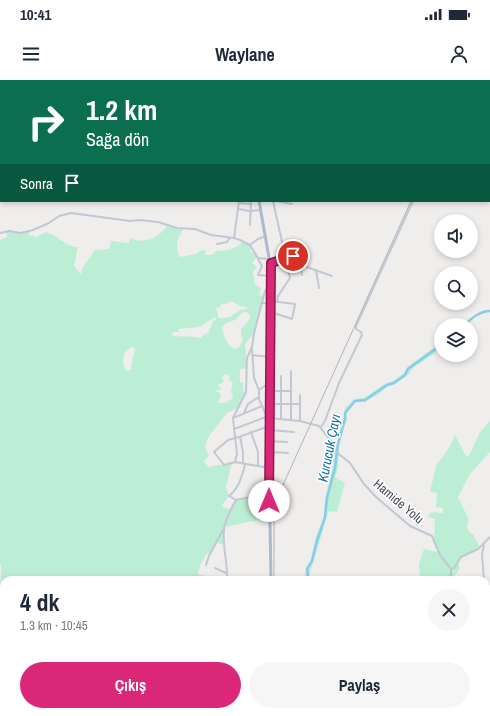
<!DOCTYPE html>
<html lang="tr">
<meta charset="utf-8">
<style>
:root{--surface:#fff;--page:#f6f6f7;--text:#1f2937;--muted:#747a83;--accent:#db2777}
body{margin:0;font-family:"Archivo Narrow",sans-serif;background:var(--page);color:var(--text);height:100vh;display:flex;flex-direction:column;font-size:15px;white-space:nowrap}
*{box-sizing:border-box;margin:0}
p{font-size:13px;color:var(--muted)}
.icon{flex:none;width:22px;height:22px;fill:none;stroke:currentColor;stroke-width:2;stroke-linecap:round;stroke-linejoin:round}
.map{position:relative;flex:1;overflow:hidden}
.side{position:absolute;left:0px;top:496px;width:490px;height:140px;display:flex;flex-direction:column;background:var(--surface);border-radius:12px 12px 0 0;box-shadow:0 2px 6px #0003}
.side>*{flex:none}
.hud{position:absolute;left:0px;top:0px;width:490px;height:122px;box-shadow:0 2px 6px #0003;background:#0b6e4f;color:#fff;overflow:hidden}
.fabs{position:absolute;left:434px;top:134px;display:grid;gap:8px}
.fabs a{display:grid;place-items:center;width:44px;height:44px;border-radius:50%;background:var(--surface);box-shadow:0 2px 6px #0003;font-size:20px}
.pin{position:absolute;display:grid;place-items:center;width:34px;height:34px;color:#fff;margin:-17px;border:2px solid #fff;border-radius:50%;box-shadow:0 1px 4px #0007}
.me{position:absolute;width:44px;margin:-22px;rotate:0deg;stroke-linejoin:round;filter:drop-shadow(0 0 3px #0008)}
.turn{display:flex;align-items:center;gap:14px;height:84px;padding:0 20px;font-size:18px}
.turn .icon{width:52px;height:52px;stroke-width:2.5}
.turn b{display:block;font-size:28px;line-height:34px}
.then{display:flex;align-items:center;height:38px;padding:0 20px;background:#0003;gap:8px;font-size:15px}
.round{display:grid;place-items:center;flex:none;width:42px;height:42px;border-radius:21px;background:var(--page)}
.head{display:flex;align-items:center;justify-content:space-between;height:68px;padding:0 20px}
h1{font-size:24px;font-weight:700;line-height:30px}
.cta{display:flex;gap:8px;margin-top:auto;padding:8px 20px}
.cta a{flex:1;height:46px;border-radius:24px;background:var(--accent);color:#fff;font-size:16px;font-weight:700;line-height:46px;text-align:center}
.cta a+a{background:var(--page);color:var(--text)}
.status{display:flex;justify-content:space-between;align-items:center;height:28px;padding:0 20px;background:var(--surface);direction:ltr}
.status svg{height:11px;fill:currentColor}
header{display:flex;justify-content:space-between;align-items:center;height:52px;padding:0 20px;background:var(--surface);font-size:18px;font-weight:700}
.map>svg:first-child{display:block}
.commercial{fill:#fbf7e6}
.green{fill:#bceed5;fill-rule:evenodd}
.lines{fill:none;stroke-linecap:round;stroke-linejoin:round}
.river{stroke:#89cbea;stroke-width:2.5}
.highway-casing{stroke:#7185a8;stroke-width:5}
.minor{stroke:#c1c8d3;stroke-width:2}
.major{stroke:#adb9cc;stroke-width:3}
.highway{stroke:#869abc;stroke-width:4}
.rail{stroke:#b0b2b8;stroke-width:1}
.route-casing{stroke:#8e194d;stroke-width:10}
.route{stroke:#db2777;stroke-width:7}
.labels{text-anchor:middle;stroke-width:3;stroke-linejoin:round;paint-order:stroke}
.street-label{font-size:13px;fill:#464e5a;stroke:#fff}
.water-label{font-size:14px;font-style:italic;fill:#0e75a5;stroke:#fff}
</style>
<div class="status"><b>10:41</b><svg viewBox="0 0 49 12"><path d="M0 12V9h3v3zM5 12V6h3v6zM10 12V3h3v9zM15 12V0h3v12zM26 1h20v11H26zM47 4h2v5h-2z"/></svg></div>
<header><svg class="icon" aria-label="menu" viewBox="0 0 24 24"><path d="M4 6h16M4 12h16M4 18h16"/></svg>Waylane<svg class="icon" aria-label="person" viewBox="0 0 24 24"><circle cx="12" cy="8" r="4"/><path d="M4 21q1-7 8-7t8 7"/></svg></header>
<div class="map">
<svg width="490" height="636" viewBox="0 0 490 636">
<rect width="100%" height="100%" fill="#f0eeed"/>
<polygon class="commercial" points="283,401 274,426 269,425 269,403"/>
<g class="green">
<path d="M167,146L182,149V152C177,157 175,171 180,177L196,174L202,170L206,171L205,175H212L216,171L229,170L238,166L243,161L252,168L250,170L252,173L254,172L258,178H256L252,183L257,187L253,192L255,205L261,208L259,215L264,216L254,253L245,264L247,288L240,289V302L243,303L244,317L236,329L227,333L216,347L209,356L205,366L209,376L204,381L208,387L232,383L226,408L229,416L222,425L223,427L231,430L236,420L247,417L249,426L253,425L254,430L258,429L257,424L269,422V438L224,447V465L217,463L210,474L207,473L200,485L198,494L205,496L208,500H4V538H3L0,536L1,485L0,484V160L7,157L6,151L20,153L29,151L30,156L34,155L35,158L46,152C58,155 65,167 78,167L74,186L81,195L83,187L95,170L109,169L111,161L129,163L130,158C145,165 158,158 167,146ZM231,221L240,226L246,227L248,229L240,230L230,237L219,238L216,228L220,227L222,224H226ZM247,232L250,235L249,240L241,249V256L243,259L240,266L236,269C227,267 224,256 222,247L225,244L237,239L238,236H240L241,233ZM215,237L216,240L213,241L211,247L208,250L210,252L204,254L201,258C191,255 179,258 171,255L174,252H178L179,249L199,247ZM131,267L135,268V271L133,275L131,289L127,291C121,285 123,276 127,269V271ZM226,294L229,296V300L233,303L231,310L233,318L225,323H219L218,321L221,317L220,313L214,310H220L221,308L218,305L224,302L222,297Z"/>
<polygon points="441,262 440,270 414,287 408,295 393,305 386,307 382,312 365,322 355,322 347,332 347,340 343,349 339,367 338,388 335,397 345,403 337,432 329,431 328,433 309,497 307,500 304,500 306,489 311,479 315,459 324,437 325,418 332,390 334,373 344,338 345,328 354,319 364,318 386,303 393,301 404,293 407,287"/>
<path d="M490,341V372L470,394L458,417L469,440C466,445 467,449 470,453L473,454L480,468L461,477L457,482L460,488C455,496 453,500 442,500L440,497L438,500H420L419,484L424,469L438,472L434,460L435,439L428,437L429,434L433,432L443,433V428L436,427L437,413L430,412L436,386L450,366L455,355L466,376H469L480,352Z"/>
<polygon points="490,508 490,636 381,636 383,632 486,632 486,524 490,520 486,516 486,513"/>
<polygon points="4,540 4,632 93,632 100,636 0,636 0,544"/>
<polygon points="120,632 227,632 226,636 107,636 113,633 117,635"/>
</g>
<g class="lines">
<g class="river">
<path d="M466,245C471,237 482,231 490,231"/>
<polyline points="306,500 308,496 307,489 312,481 317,461 325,437 327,418 335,388 338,364 345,339 345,333 355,321 365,320 387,305 394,303 405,295 408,289 441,265"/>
<polyline points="281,632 284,636"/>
</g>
<g class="highway-casing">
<polyline id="highway" points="233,0 233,1"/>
</g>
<g class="minor">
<polyline points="149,0 149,1"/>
<polyline points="208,0 208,1"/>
<polyline points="267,0 269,1"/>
<polyline points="285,0 287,1"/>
<polyline points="93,1 104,0"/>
<polyline points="161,1 164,0"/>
<polyline points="272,1 273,0"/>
<polyline points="424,1 424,0"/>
<polyline points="475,1 476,0"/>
<polyline points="0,50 1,50"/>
<polyline points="273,121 290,198 278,216 277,222"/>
<polyline points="277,121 292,124"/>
<polyline points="239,123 251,124"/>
<polyline points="238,129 250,131 260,130"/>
<polyline points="250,145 251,121"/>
<polyline points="0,153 9,151 21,153 33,150 49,143 59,136 71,133 130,141 140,140 158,142 177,148 195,149 211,155 234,158 240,160 250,165 258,178 269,179"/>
<polyline points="234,158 239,121"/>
<polyline points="217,164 227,162 230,158"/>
<polyline points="250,165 258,159 266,156"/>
<polyline points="258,179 262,186 258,195 271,196"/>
<polyline points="271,183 292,175 300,180 302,195"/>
<polyline points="301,185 332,196"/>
<polyline points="316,190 319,208"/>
<polyline points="262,223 271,224"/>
<polyline points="271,232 292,239 295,224 271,221"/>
<polyline points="252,269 254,298 259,310"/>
<polyline points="252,275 270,277"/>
<polyline points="269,311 290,311"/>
<polyline points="300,315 300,341"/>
<polyline points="269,324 300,324"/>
<polyline points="244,333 248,324 259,317"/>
<polyline points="267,337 259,319 259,310 270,302"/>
<polyline points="233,338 262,326"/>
<polyline points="269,338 300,341 319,346 330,360 335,371 350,383 364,404 376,417 410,446 432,456 440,475 451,489"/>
<polyline points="281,339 281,296"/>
<polyline points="291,340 291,291"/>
<polyline points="321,347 325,341 339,303 362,255 361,252 356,249 356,246 413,121"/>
<polyline points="234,349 266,337"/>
<polyline points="270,350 294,352"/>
<polyline points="251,352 258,372 258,385"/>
<polyline points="240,357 243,372 243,383"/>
<polyline points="269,361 287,362"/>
<polyline points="270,372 288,373"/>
<polyline points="235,382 237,374 233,338 246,312 247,278 252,267 254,253 265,211 271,202"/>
<polyline points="269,388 235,382 224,385 214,372 228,360 239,357 269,346"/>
<path d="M236,420L229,416C238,409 243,394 245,384"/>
<polyline points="484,465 482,474 484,500"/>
<polyline points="206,485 209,476 223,450"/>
<polyline points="215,488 226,493"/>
<polyline points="451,489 454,488 461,477 478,469 490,457"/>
<polyline points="217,500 219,500"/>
<path d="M227,500C228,483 222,466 224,449C225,439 231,429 236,420L269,413"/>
<polyline points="449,500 451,494 451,489"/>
<polyline points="212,636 212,632"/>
</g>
<g class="major">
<polyline points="259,121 271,189 269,385 271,500"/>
<polyline points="274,632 274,636"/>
</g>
<use href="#highway" class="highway"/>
<g class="rail">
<polyline points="452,1 453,0"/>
<polyline points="274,500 274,437 279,414 411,121"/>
<polyline points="277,632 277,636"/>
</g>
</g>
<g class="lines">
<g class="route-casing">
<polyline id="route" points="269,421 271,183 293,176"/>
</g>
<use href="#route" class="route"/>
</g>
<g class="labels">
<g class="street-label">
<text transform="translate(399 421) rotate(40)" y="5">Hamide Yolu</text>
</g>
<g class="water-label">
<text transform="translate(329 368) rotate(-79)" y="5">Kurucuk Çayı</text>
</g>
</g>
</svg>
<div class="fabs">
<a><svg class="icon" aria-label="sound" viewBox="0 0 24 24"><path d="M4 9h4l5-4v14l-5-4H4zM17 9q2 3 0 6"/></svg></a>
<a><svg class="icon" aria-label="search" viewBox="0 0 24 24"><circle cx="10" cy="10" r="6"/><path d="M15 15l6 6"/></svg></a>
<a><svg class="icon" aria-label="layers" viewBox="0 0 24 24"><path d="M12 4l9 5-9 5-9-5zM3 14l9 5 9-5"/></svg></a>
</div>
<div class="pin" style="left:293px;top:176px;background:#d93025"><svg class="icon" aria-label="arrive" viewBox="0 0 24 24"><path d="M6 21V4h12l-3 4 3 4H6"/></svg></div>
<svg class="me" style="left:269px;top:421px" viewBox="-20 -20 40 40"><circle r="19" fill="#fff"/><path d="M0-13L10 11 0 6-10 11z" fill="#db2777"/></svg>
<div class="hud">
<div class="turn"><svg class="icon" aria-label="right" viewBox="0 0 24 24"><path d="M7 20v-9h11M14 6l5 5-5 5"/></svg><div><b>1.2 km</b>Sağa dön</div></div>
<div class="then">Sonra<svg class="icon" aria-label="arrive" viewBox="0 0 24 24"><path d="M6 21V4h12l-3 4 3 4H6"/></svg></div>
</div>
<section class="side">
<div class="head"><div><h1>4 dk</h1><p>1.3 km · 10:45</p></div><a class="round"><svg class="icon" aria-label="close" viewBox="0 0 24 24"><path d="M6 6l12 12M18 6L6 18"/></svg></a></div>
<div class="cta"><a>Çıkış</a><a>Paylaş</a></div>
</section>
</div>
